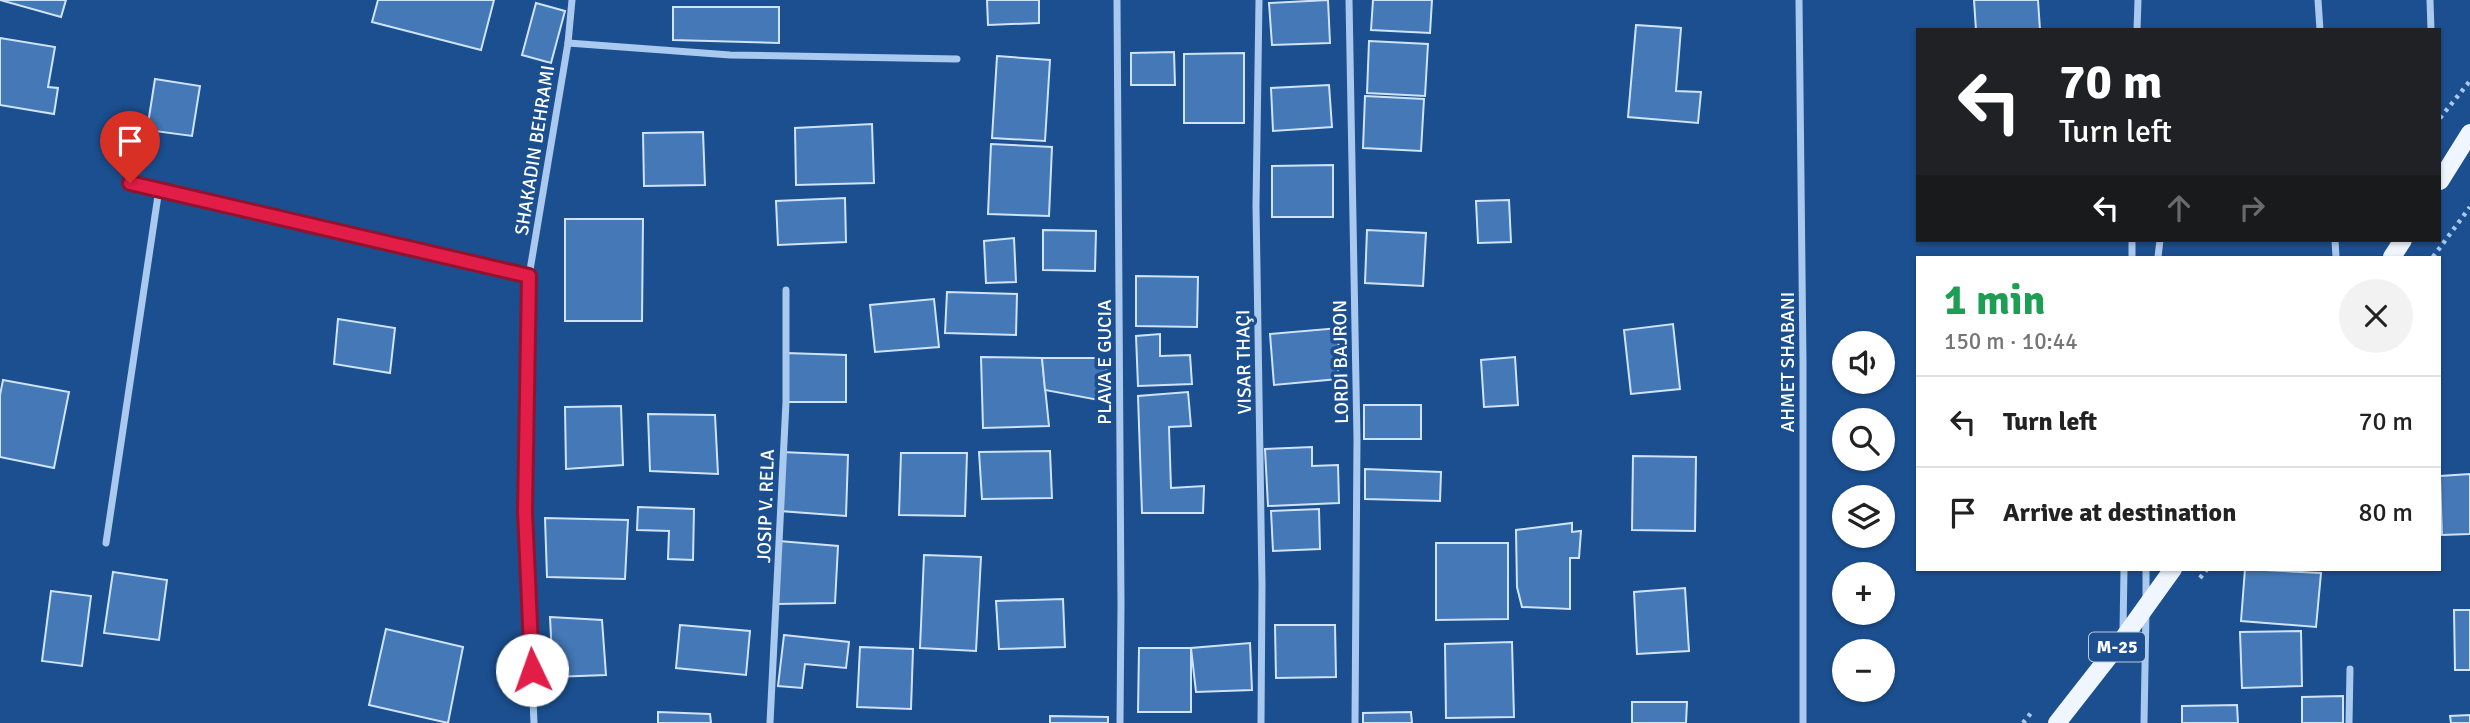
<!DOCTYPE html>
<meta charset="utf-8">
<style>
:root{--surface:#fff;--page:#f2f2f2;--text:#222;--muted:#767676;--line:#e0e0e0}
body{margin:0;font-family:Signika,sans-serif;background:var(--page);color:var(--text);height:100vh;display:flex;flex-direction:column;font-size:26px;white-space:nowrap}
*{box-sizing:border-box;margin:0}
p{font-size:23px;color:var(--muted)}
.icon{flex:none;width:38px;height:38px;fill:none;stroke:currentColor;stroke-width:2;stroke-linecap:round;stroke-linejoin:round}
.map{position:relative;flex:1;overflow:hidden}
.side{position:absolute;left:1916px;top:256px;width:525px;height:315px;display:flex;flex-direction:column;background:var(--surface);border-radius:0px;box-shadow:0 2px 5px #0004}
.side>*{flex:none}
.guide{position:absolute;left:1916px;top:28px;width:525px;height:214px;border-radius:0px;box-shadow:0 2px 5px #0004;background:#202124;color:#fff;overflow:hidden}
.buttons{position:absolute;left:1832px;top:331px;display:grid;gap:14px}
.buttons a{display:grid;place-items:center;width:63px;height:63px;border-radius:50%;background:var(--surface);box-shadow:0 2px 5px #0004;font-size:35px}
.pin{position:absolute;display:grid;place-items:center;width:60px;height:60px;color:#fff;margin:-72px -30px;border-radius:50% 50% 50% 0;rotate:-45deg;box-shadow:0 0 7px #0007}
.pin .icon{rotate:45deg}
.me{position:absolute;width:77px;margin:-38px;rotate:357deg;stroke-linejoin:round;filter:drop-shadow(0 0 5px #0008)}
.turn{display:flex;align-items:center;gap:24px;height:147px;padding:0 28px;font-size:32px}
.turn .icon{width:91px;height:91px;stroke-width:2.5}
.turn b{display:block;font-size:49px;line-height:60px}
.lanes{display:flex;align-items:center;height:66px;padding:0 28px;background:#0003;justify-content:center;gap:35px;direction:ltr}
.lanes .off{opacity:.35}
.round{display:grid;place-items:center;flex:none;width:74px;height:74px;border-radius:37px;background:var(--page)}
.head{display:flex;align-items:center;justify-content:space-between;height:119px;padding:0 28px}
h1{font-size:42px;font-weight:700;line-height:52px;color:#1e9e55}
ul{padding:0;list-style:none}
li{display:flex;align-items:center;gap:21px;height:91px;padding:0 28px;border-top:2px solid var(--line)}
li div{flex:1}
li b{display:block;font-size:26px}
li em{font-style:normal}
.map>svg:first-child{display:block}
.building{fill:#4478b7;stroke:#cfe3fa;stroke-width:2}
.lines{fill:none;stroke-linecap:round;stroke-linejoin:round}
.path{stroke:#a9c9ee;stroke-width:4.5;stroke-dasharray:3.5 5;stroke-linecap:butt}
.lane{stroke:#a9c9ee;stroke-width:5}
.street{stroke:#a9c9ee;stroke-width:7}
.primary{stroke:#f0f6ff;stroke-width:18}
.route-casing{stroke:#92132f;stroke-width:18}
.route{stroke:#e11d48;stroke-width:12}
.labels{text-anchor:middle;stroke-width:7;stroke-linejoin:round;paint-order:stroke}
.shield{fill:#1b4f8f;stroke:#bbcadd;stroke-width:2}
.shield-label{font-size:18px;font-weight:bold;fill:#fff}
.street-label{font-size:19px;fill:#fff;stroke:#1b4f8f}
</style>
<div class="map">
<svg width="2470" height="723" viewBox="0 0 2470 723">
<rect width="100%" height="100%" fill="#1b4f8f"/>
<g class="building">
<polygon points="0,0 66,0 61,17"/>
<polygon points="378,0 494,0 481,50 372,22"/>
<polygon points="987,0 1039,0 1039,23 988,25"/>
<polygon points="1328,0 1330,43 1272,45 1269,3"/>
<polygon points="1373,0 1432,0 1430,33 1371,30"/>
<polygon points="1974,0 2038,0 2040,30 1976,30"/>
<polygon points="536,3 565,11 551,63 522,55"/>
<polygon points="673,7 779,7 779,43 673,40"/>
<polygon points="1636,25 1681,28 1676,91 1701,92 1698,123 1628,117"/>
<polygon points="0,38 55,47 48,87 58,88 54,114 0,105"/>
<polygon points="1369,41 1428,44 1425,96 1367,93"/>
<polygon points="1174,52 1175,85 1131,85 1131,53"/>
<polygon points="1244,53 1244,123 1184,123 1184,54"/>
<polygon points="997,56 1050,60 1045,141 992,138"/>
<polygon points="155,79 200,86 192,136 147,130"/>
<polygon points="1329,85 1332,127 1273,131 1271,88"/>
<polygon points="1365,96 1424,99 1421,151 1363,148"/>
<polygon points="872,124 874,183 796,185 795,128"/>
<polygon points="703,132 705,185 644,186 643,133"/>
<polygon points="991,144 1052,147 1049,216 988,214"/>
<polygon points="1333,165 1333,217 1272,217 1272,166"/>
<polygon points="845,198 846,242 778,245 776,201"/>
<polygon points="1509,200 1511,242 1478,243 1476,201"/>
<polygon points="565,219 643,219 642,321 565,321"/>
<polygon points="1043,230 1096,231 1095,271 1043,270"/>
<polygon points="1367,230 1426,233 1423,286 1365,283"/>
<polygon points="1014,238 1016,282 986,283 984,241"/>
<polygon points="1136,276 1198,277 1197,327 1136,326"/>
<polygon points="947,292 1017,294 1016,335 945,333"/>
<polygon points="934,299 939,347 875,352 870,305"/>
<polygon points="338,319 395,328 390,373 334,364"/>
<polygon points="1673,324 1680,389 1631,394 1624,330"/>
<polygon points="1339,328 1338,379 1274,385 1270,334"/>
<polygon points="1160,334 1160,356 1190,355 1192,384 1138,386 1136,336"/>
<polygon points="786,353 846,355 846,402 786,402"/>
<polygon points="981,357 1042,358 1049,426 983,428"/>
<polygon points="1515,357 1518,405 1484,407 1481,360"/>
<polygon points="1042,358 1095,358 1108,371 1111,392 1104,401 1045,390"/>
<polygon points="3,380 69,392 54,468 0,457 0,395"/>
<polygon points="1188,392 1191,426 1169,427 1171,488 1204,486 1203,513 1142,513 1138,396"/>
<rect x="1364" y="405" width="57" height="34"/>
<polygon points="621,406 623,465 566,469 565,407"/>
<polygon points="648,414 715,415 718,474 650,471"/>
<polygon points="1312,447 1312,466 1338,465 1339,503 1268,506 1265,449"/>
<polygon points="1050,451 1052,498 982,499 979,452"/>
<polygon points="782,452 848,455 846,516 780,511"/>
<polygon points="901,453 967,453 965,516 899,515"/>
<polygon points="1633,456 1696,457 1695,531 1632,530"/>
<polygon points="1365,469 1441,472 1440,501 1365,499"/>
<polygon points="2470,474 2470,534 2442,535 2440,476"/>
<polygon points="638,507 694,509 693,560 668,559 669,531 637,530"/>
<polygon points="1319,509 1320,549 1273,551 1271,511"/>
<polygon points="545,518 628,520 625,579 547,577"/>
<polygon points="1572,523 1572,532 1581,531 1579,558 1570,558 1570,609 1522,607 1517,587 1516,530"/>
<polygon points="779,541 838,546 835,603 777,604"/>
<polygon points="1436,543 1508,543 1508,619 1436,620"/>
<polygon points="924,555 981,557 976,651 920,648"/>
<polygon points="2245,569 2321,573 2316,627 2241,621"/>
<polygon points="113,572 167,580 159,640 104,633"/>
<polygon points="1685,588 1689,651 1637,654 1634,592"/>
<polygon points="51,591 91,596 82,666 42,661"/>
<polygon points="1063,599 1065,647 999,649 996,601"/>
<polygon points="2454,610 2470,610 2470,670 2455,670"/>
<polygon points="550,617 602,620 606,675 553,677"/>
<polygon points="680,625 750,631 746,675 676,668"/>
<polygon points="1275,625 1335,625 1336,677 1276,678"/>
<polygon points="386,629 463,647 448,723 369,705"/>
<polygon points="2301,631 2302,686 2242,688 2240,632"/>
<polygon points="784,635 849,642 846,668 805,664 802,688 778,686"/>
<polygon points="1512,642 1514,717 1446,718 1445,644"/>
<polygon points="1250,643 1252,690 1196,692 1191,648"/>
<polygon points="860,647 913,649 911,709 857,707"/>
<polygon points="1139,648 1191,648 1191,712 1138,712"/>
<polygon points="2343,696 2343,723 2302,723 2302,697"/>
<polygon points="1632,702 1687,702 1686,723 1632,723"/>
<polygon points="2237,705 2238,723 2182,723 2182,706"/>
<polygon points="658,712 710,714 711,723 658,723"/>
<polygon points="1411,712 1412,723 1363,723 1363,713"/>
<polygon points="2470,715 2470,723 2451,723 2450,716"/>
<polygon points="1050,716 1108,717 1108,723 1050,723"/>
</g>
<g class="lines">
<g class="path">
<polyline points="2440,118 2470,81"/>
<polyline points="2433,257 2470,207"/>
<polyline points="2200,578 2207,569"/>
<polyline points="2023,723 2031,713"/>
</g>
<polyline class="lane" points="130,183 529,276"/>
<g class="street">
<polyline points="1117,0 1121,604 1120,723"/>
<polyline points="1259,0 1256,206 1262,584 1261,723"/>
<polyline points="1349,0 1357,439 1355,723"/>
<polyline points="1799,0 1803,362 1803,723"/>
<polyline points="2318,0 2320,30"/>
<polyline points="2430,0 2431,30"/>
<polyline points="2137,30 2138,0"/>
<polyline points="568,43 730,55 957,59"/>
<polyline points="2335,240 2336,257"/>
<polyline points="2132,257 2132,240"/>
<polyline points="2158,257 2160,240"/>
<polyline points="106,543 159,189"/>
<polyline points="2146,569 2146,600"/>
<polyline points="2123,631 2124,569"/>
<polyline points="534,723 525,511 529,276 568,43 572,0"/>
<polyline points="770,723 786,402 786,290"/>
<polyline points="2144,723 2146,612"/>
<polyline points="2349,723 2350,669"/>
</g>
<g class="primary">
<polyline points="2440,181 2470,133"/>
<polyline points="2392,257 2403,240"/>
<polyline points="2057,723 2122,640 2173,569"/>
</g>
</g>
<g class="lines">
<g class="route-casing">
<polyline id="route" points="130,183 529,276 525,511 532,670"/>
</g>
<use href="#route" class="route"/>
</g>
<g class="labels">
<rect class="shield" x="2089" y="632.5" width="56" height="29" rx="5"/>
<g class="shield-label">
<text x="2117" y="653">M-25</text>
</g>
<g class="street-label">
<text transform="translate(534 150) rotate(-81)" y="7">SHAKADIN BEHRAMI</text>
<text transform="translate(1104 362) rotate(-90)" y="7">PLAVA E GUCIA</text>
<text transform="translate(1243 362) rotate(-91)" y="7">VISAR THAÇI</text>
<text transform="translate(1340 362) rotate(-91)" y="7">LORDI BAJRON</text>
<text transform="translate(1787 362) rotate(-90)" y="7">AHMET SHABANI</text>
<text transform="translate(765 506) rotate(-88)" y="7">JOSIP V. RELA</text>
</g>
</g>
</svg>
<div class="buttons">
<a><svg class="icon" aria-label="sound" viewBox="0 0 24 24"><path d="M4 9h4l5-4v14l-5-4H4zM17 9q2 3 0 6"/></svg></a>
<a><svg class="icon" aria-label="search" viewBox="0 0 24 24"><circle cx="10" cy="10" r="6"/><path d="M15 15l6 6"/></svg></a>
<a><svg class="icon" aria-label="layers" viewBox="0 0 24 24"><path d="M12 4l9 5-9 5-9-5zM3 14l9 5 9-5"/></svg></a>
<a>+</a>
<a>−</a>
</div>
<div class="pin" style="left:130px;top:183px;background:#d93025"><svg class="icon" aria-label="arrive" viewBox="0 0 24 24"><path d="M6 21V4h12l-3 4 3 4H6"/></svg></div>
<svg class="me" style="left:532px;top:670px" viewBox="-20 -20 40 40"><circle r="19" fill="#fff"/><path d="M0-13L10 11 0 6-10 11z" fill="#e11d48"/></svg>
<div class="guide">
<div class="turn"><svg class="icon" aria-label="left" viewBox="0 0 24 24"><path d="M17 20v-9H6M10 6l-5 5 5 5"/></svg><div><b>70 m</b>Turn left</div></div>
<div class="lanes"><svg class="icon" aria-label="left" viewBox="0 0 24 24"><path d="M17 20v-9H6M10 6l-5 5 5 5"/></svg><svg class="icon off" aria-label="ahead" viewBox="0 0 24 24"><path d="M12 20V5M6 11l6-6 6 6"/></svg><svg class="icon off" aria-label="right" viewBox="0 0 24 24"><path d="M7 20v-9h11M14 6l5 5-5 5"/></svg></div>
</div>
<section class="side">
<div class="head"><div><h1>1 min</h1><p>150 m · 10:44</p></div><a class="round"><svg class="icon" aria-label="close" viewBox="0 0 24 24"><path d="M6 6l12 12M18 6L6 18"/></svg></a></div>
<ul>
<li><svg class="icon" aria-label="left" viewBox="0 0 24 24"><path d="M17 20v-9H6M10 6l-5 5 5 5"/></svg><div><b>Turn left</b></div><em>70 m</em></li>
<li><svg class="icon" aria-label="arrive" viewBox="0 0 24 24"><path d="M6 21V4h12l-3 4 3 4H6"/></svg><div><b>Arrive at destination</b></div><em>80 m</em></li>
</ul>
</section>
</div>
